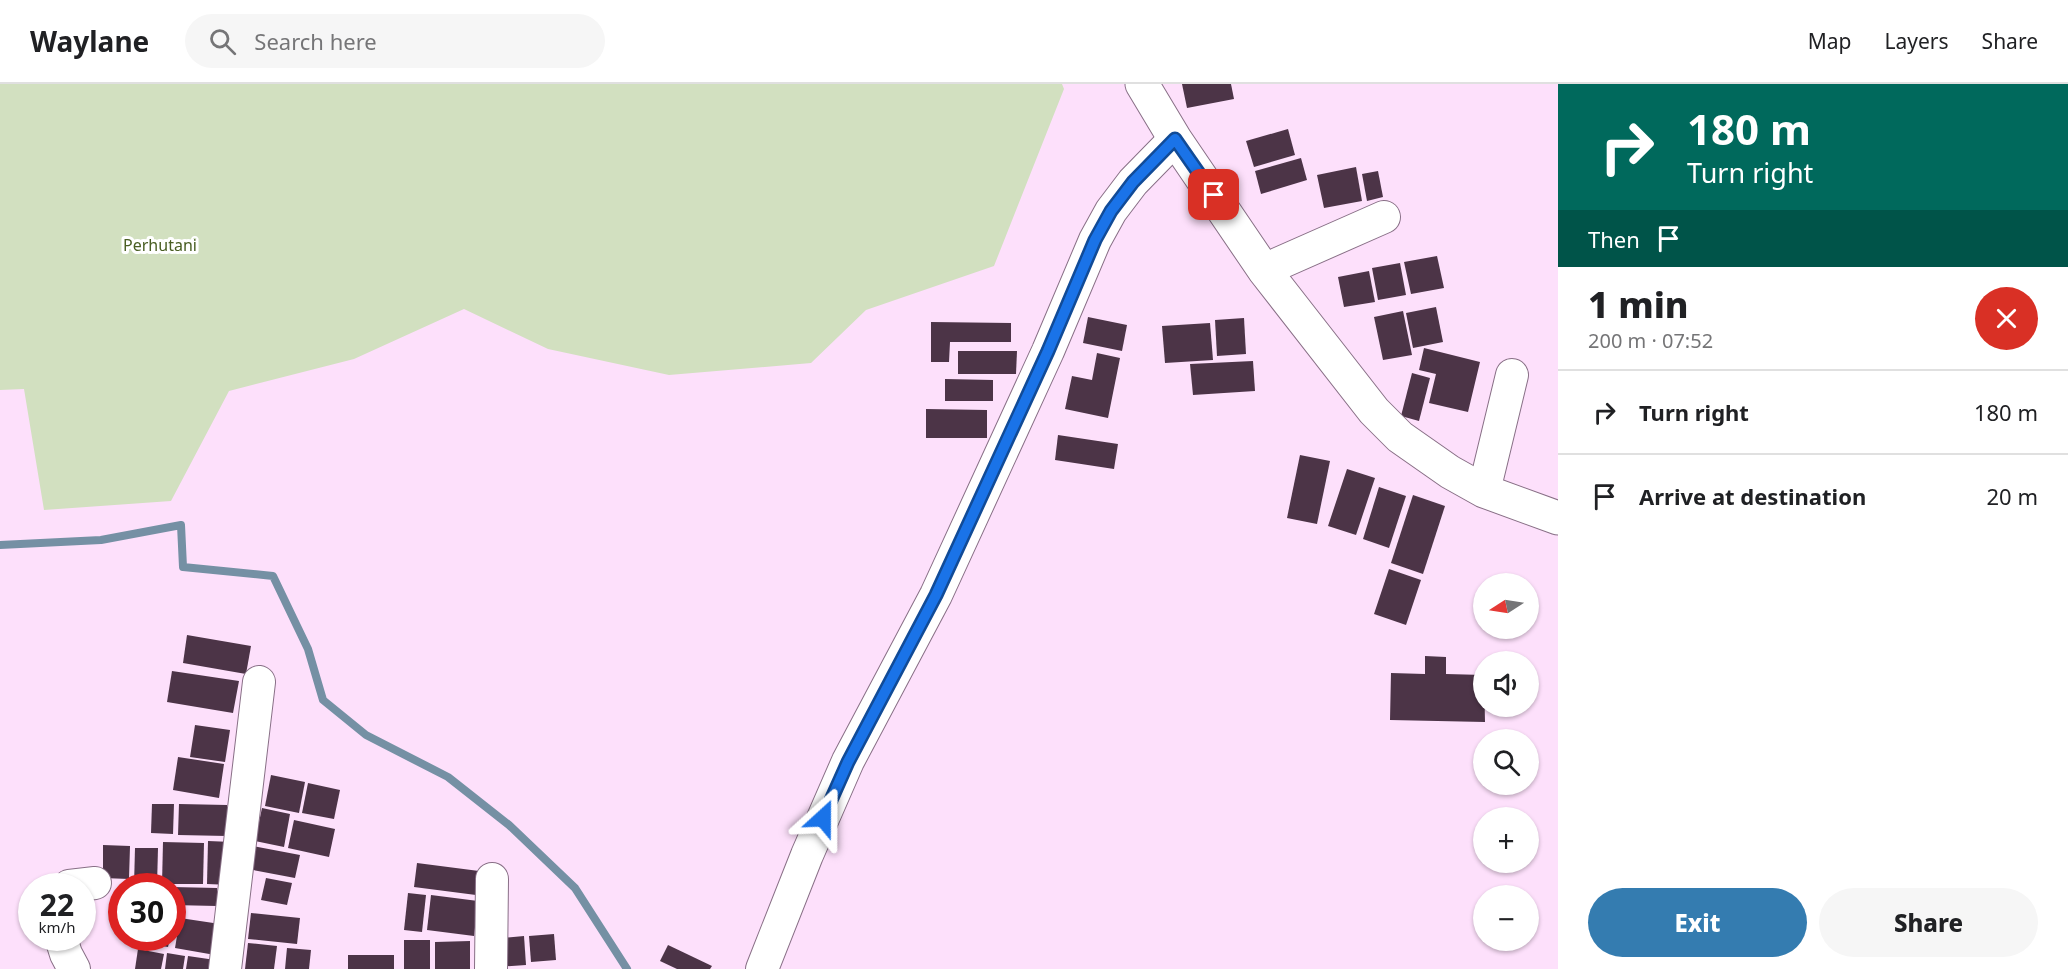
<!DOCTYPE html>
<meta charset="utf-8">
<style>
:root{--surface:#fff;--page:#f6f6f6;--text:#202124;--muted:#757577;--line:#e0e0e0;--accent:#347cb0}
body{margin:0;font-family:"Noto Sans",sans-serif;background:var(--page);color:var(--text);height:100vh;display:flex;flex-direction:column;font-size:22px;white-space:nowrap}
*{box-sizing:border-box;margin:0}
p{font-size:20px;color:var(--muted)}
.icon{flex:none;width:33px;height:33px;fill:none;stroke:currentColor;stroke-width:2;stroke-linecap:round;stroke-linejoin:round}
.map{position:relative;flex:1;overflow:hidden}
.details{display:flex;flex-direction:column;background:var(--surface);width:510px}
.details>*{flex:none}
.banner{background:#00695c;color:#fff;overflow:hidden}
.needle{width:39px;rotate:258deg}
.fabs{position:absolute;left:1473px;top:489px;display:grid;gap:12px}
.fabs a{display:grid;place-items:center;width:66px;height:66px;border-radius:50%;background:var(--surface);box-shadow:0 2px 4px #0004;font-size:30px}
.speed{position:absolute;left:18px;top:789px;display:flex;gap:12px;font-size:30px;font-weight:700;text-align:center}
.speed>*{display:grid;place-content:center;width:78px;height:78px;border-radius:50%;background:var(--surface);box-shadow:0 2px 4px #0004;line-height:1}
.speed small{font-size:15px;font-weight:400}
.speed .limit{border:9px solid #d22;background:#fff;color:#111}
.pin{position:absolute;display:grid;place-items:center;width:51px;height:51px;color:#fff;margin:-26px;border-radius:12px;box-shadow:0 3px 9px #0006}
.me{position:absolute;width:66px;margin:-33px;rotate:24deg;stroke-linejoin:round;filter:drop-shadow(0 0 4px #0008)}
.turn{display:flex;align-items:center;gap:21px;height:126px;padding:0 30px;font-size:27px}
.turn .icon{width:78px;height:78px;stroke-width:2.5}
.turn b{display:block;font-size:42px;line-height:51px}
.then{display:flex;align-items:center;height:57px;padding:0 30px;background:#0003;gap:12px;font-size:22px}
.round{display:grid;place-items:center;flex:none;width:63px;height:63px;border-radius:32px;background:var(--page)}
.head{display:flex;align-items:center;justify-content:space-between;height:102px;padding:0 30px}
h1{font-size:36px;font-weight:800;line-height:45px}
.primary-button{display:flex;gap:12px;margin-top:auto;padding:12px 30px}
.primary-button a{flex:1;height:69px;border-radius:36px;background:var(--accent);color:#fff;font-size:24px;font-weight:800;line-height:69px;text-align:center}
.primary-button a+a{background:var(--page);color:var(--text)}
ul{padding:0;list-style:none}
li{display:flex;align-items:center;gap:18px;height:84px;padding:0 30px;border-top:2px solid var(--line)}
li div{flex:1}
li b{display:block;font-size:22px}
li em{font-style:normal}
header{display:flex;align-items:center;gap:36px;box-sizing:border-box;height:84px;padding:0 30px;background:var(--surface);border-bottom:2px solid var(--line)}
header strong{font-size:28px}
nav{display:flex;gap:33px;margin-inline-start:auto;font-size:21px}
.search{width:420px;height:54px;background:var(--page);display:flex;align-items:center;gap:15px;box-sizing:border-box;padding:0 21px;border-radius:33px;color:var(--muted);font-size:22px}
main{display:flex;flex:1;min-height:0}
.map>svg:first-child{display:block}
.green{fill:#d2e0c0}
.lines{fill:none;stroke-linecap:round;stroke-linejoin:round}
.stream{stroke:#7590a4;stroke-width:8}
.building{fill:#4c3447}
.minor-casing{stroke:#886f86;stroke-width:34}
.major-casing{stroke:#886f86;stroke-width:35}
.minor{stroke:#fff;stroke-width:32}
.major{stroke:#fff;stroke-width:33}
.route-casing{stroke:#114b97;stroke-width:15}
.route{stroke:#1a73e8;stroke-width:10}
.labels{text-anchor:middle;stroke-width:6;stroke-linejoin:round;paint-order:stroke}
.park-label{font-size:16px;fill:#495e22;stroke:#fff}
</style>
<header>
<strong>Waylane</strong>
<div class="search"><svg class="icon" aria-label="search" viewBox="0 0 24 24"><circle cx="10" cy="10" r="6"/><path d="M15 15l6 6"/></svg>Search here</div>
<nav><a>Map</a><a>Layers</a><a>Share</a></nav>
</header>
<main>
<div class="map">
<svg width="1558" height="885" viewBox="0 0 1558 885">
<rect width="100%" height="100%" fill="#fde0fb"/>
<polygon class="green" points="0,0 1062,0 1064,5 994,182 866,226 811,279 669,291 548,265 464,225 354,275 229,307 171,417 44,426 24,305 0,306"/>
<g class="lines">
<polyline class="stream" points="0,461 101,456 181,441 183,483 273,492 308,565 323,616 366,651 448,693 509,741 575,804 627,885"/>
</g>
<g class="building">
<polygon points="1182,0 1231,0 1234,15 1187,24"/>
<polygon points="1288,45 1295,71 1254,83 1246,57"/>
<polygon points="1301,74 1307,96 1261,110 1255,87"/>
<polygon points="1356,83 1362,117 1324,124 1317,91"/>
<polygon points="1378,87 1383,113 1367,117 1362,90"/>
<polygon points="1437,172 1444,204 1411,210 1404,178"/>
<polygon points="1400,179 1406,211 1378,216 1372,184"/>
<polygon points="1369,187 1375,218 1344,223 1338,193"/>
<polygon points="1436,223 1443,258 1413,264 1406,229"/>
<polygon points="1403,227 1412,271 1383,276 1374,233"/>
<polygon points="1088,233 1127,241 1122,267 1083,259"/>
<polygon points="1244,234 1246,270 1217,272 1215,236"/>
<polygon points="931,238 1011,239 1011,258 950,258 949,278 931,278"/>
<polygon points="1210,239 1213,276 1165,279 1162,242"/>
<polygon points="1424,264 1480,278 1468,328 1429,319 1436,290 1419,286"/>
<polygon points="958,267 1017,267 1016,290 958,290"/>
<polygon points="1097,269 1120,274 1108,334 1065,325 1072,292 1092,296"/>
<polygon points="1253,277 1255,307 1193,311 1190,280"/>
<polygon points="1412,289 1430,294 1419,337 1401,332"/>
<polygon points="945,295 993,296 993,317 945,317"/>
<polygon points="926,325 987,326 987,354 926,354"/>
<polygon points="1058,351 1118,360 1114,385 1055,376"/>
<polygon points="1300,371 1330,377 1317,440 1287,434"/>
<polygon points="1347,385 1375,394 1356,451 1328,442"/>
<polygon points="1379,403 1406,412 1389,464 1363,455"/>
<polygon points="1413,411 1445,422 1423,490 1391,479"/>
<polygon points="1389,485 1421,496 1406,541 1374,530"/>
<polygon points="187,551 251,562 246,590 183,579"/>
<polygon points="1425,572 1446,573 1446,590 1484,591 1485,638 1390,636 1391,589 1425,590"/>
<polygon points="172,587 239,597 233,629 167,618"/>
<polygon points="195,641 230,646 225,678 190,673"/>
<polygon points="178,673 224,680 219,714 173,706"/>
<polygon points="271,691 305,698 299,729 265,722"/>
<polygon points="308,699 340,706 334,735 302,729"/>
<polygon points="152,720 174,720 173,750 151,749"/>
<polygon points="179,720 227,721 227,752 178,751"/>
<polygon points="262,724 290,730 284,763 255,757"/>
<polygon points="294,736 335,745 329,773 288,764"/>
<polygon points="208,757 232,758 231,801 207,800"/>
<polygon points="163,758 204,759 203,800 162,800"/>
<polygon points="103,761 130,762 129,795 103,794"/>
<polygon points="253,762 300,771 295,794 248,785"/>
<polygon points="135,764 158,764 157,802 134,802"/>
<polygon points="417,779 479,787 476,811 414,803"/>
<polygon points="266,794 292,799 287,821 261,816"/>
<polygon points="172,803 217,804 217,822 172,821"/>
<polygon points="408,809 426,811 422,848 404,846"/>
<polygon points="431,811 478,817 474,852 427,846"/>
<polygon points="251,829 300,834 297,860 248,855"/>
<polygon points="180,834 220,840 215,871 175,864"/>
<polygon points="554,850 556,876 531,878 529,852"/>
<polygon points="524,852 526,881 495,883 492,855"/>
<polygon points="146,854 170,854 168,863 145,859"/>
<rect x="404" y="856" width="26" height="29"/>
<polygon points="470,857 470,885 435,885 435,858"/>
<polygon points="248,859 277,862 274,885 245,885"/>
<polygon points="668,861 712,882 710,885 677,885 660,877"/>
<polygon points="287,864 311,866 309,885 285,885"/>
<polygon points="138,865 164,870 161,885 135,885"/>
<polygon points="167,869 185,872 183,885 165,885"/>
<rect x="348" y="871" width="46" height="14"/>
<polygon points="188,872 222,877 220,885 186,885"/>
</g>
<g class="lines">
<g class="minor-casing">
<g id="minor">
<polyline points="1264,186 1384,133"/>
<polyline points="1484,407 1512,291"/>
<polyline points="69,802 95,799"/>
<polyline points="61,854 66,870 74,885"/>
<polyline points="225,885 259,598"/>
<polyline points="491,885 492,795"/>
<polyline points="762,885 807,771 848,677 936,511 1048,267 1095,156 1111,127 1133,98 1175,55"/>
</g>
</g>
<g class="major-casing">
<polyline id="major" points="1142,0 1175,55 1264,186 1374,327 1400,353 1450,388 1484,407 1558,434"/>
</g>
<use href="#minor" class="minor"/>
<use href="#major" class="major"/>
</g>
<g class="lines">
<g class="route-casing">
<polyline id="route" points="823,734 848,678 936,511 1048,267 1095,156 1111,127 1133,98 1175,55 1214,111"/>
</g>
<use href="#route" class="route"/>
</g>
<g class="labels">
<g class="park-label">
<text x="160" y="167">Perhutani</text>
</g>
</g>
</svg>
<div class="fabs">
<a><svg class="needle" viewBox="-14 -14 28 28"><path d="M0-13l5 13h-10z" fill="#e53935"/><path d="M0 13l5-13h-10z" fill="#757577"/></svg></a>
<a><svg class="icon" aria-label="sound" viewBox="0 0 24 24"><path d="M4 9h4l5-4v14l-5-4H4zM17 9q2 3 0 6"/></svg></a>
<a><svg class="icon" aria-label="search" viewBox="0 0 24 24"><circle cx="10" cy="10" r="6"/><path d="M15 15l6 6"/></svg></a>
<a>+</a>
<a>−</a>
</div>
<div class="speed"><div>22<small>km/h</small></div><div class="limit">30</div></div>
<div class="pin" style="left:1214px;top:111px;background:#d93025"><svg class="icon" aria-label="arrive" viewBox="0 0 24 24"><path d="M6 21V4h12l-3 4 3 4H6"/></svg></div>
<svg class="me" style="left:823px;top:734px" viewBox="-20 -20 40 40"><path d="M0-17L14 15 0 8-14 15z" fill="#1a73e8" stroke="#fff" stroke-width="4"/></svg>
</div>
<section class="details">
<div class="banner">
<div class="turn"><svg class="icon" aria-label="right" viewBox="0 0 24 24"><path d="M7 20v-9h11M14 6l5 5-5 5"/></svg><div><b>180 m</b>Turn right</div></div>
<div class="then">Then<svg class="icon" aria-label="arrive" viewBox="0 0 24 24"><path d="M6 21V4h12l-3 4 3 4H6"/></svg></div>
</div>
<div class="head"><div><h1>1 min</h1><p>200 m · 07:52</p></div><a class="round" style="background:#d93025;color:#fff"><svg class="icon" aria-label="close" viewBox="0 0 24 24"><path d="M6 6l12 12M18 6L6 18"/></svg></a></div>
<ul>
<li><svg class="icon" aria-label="right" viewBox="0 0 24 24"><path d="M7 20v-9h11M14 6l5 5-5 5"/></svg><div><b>Turn right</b></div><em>180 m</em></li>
<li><svg class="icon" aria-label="arrive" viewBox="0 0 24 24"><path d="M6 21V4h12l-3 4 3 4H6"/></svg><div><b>Arrive at destination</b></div><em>20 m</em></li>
</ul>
<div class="primary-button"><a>Exit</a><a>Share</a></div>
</section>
</main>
